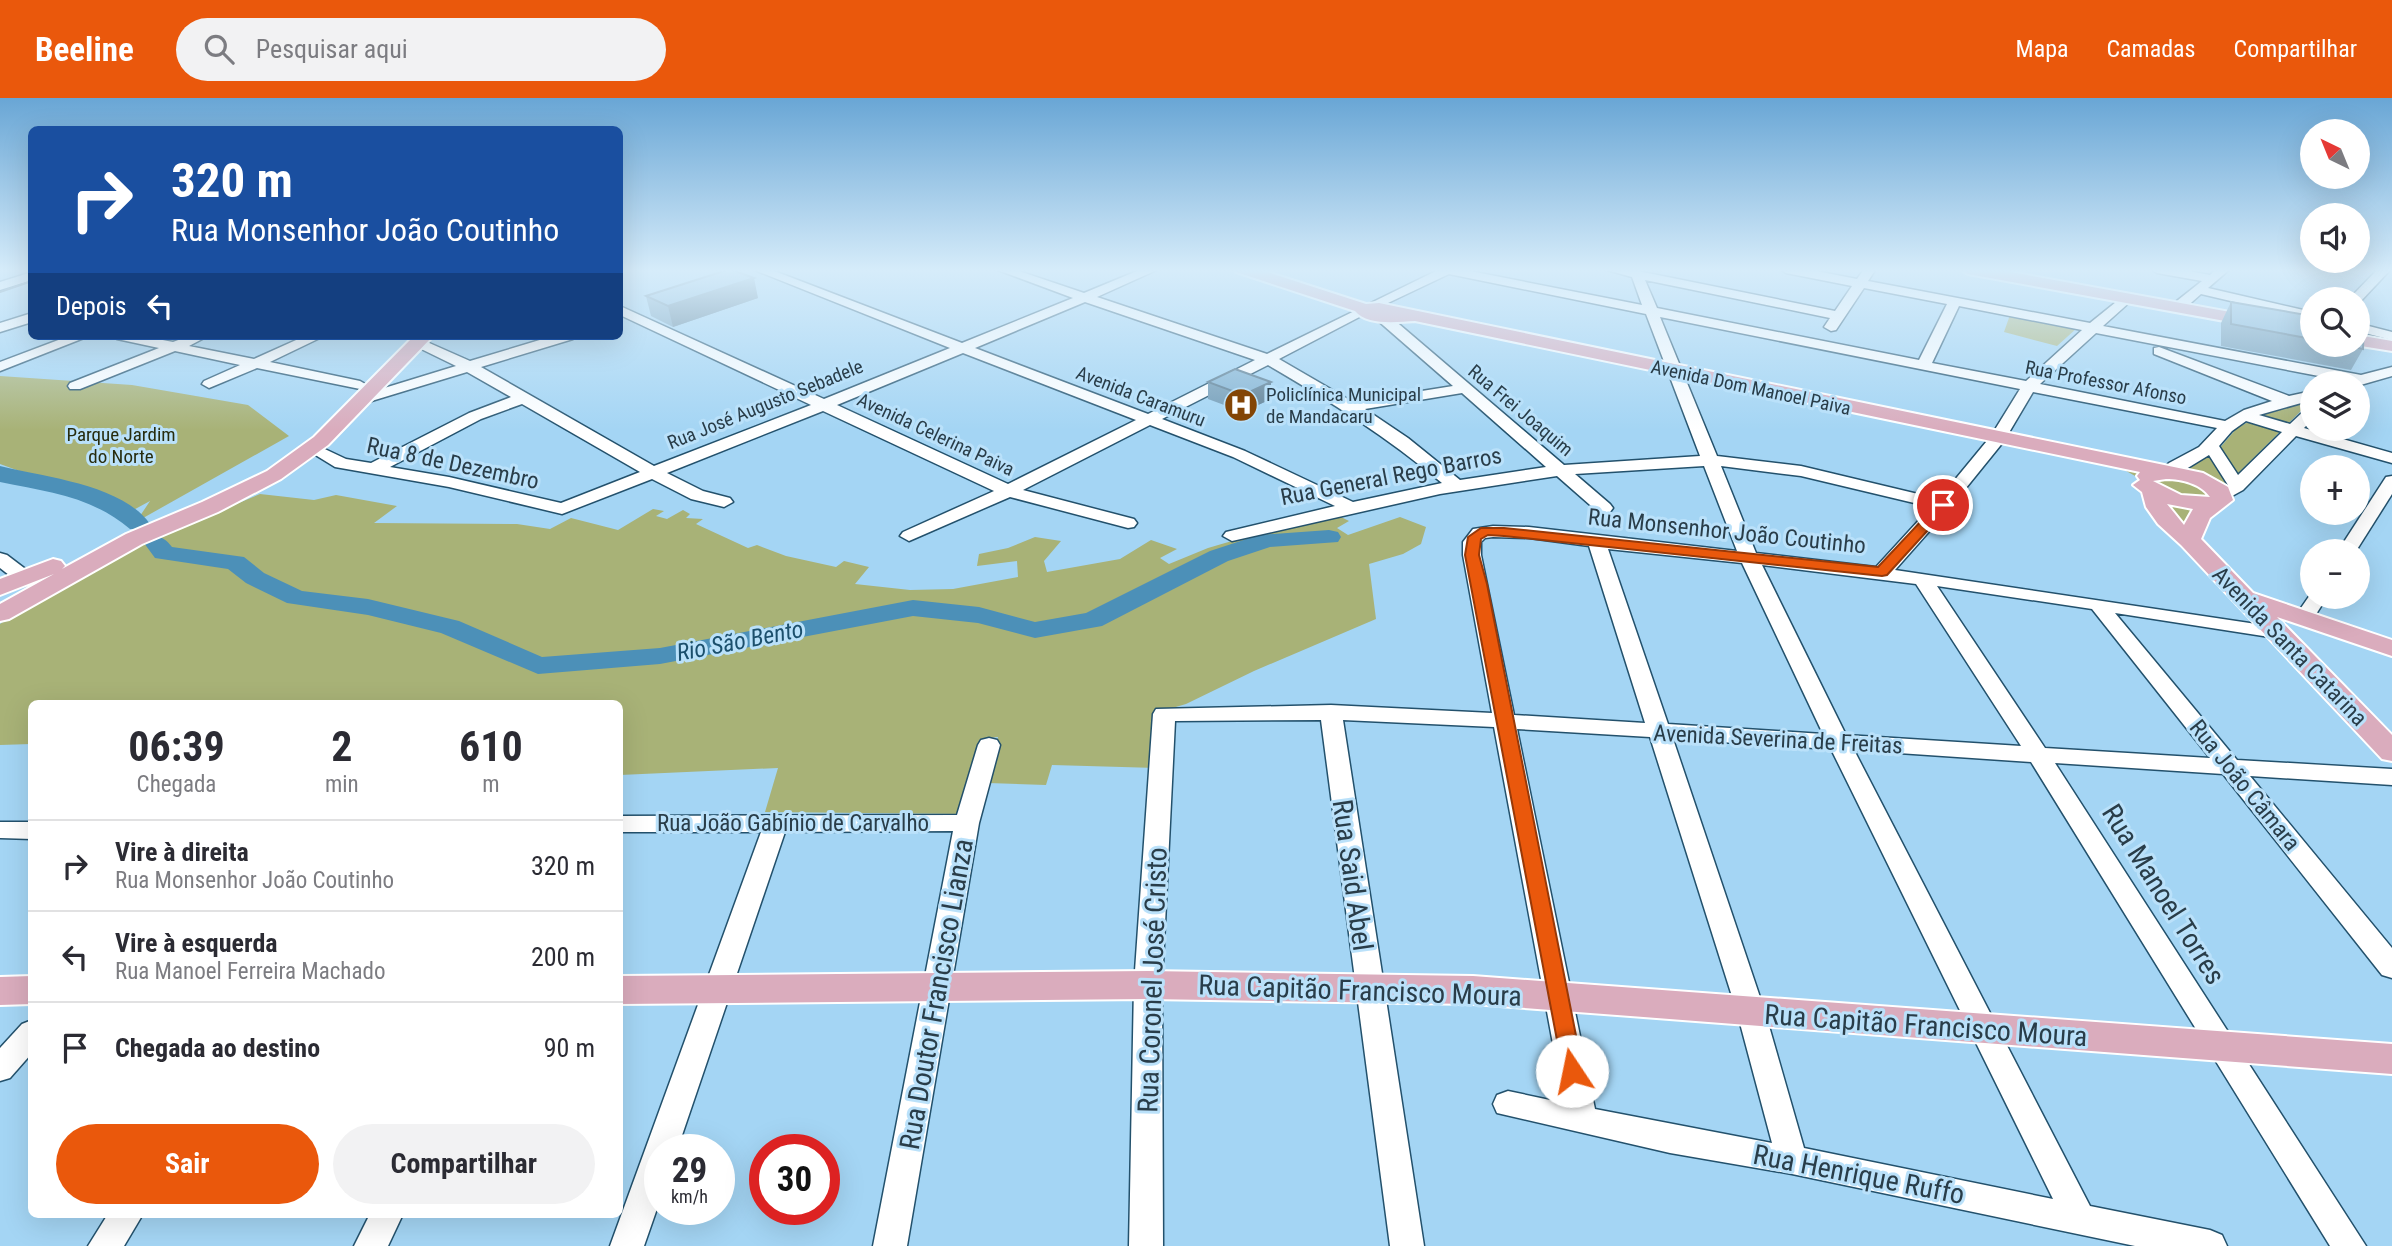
<!DOCTYPE html>
<html lang="pt">
<meta charset="utf-8">
<style>
:root{--surface:#fff;--page:#f2f2f3;--text:#2b2b33;--muted:#7c7c81;--line:#e1e1e2;--accent:#ea580c}
body{margin:0;font-family:"Roboto Condensed",sans-serif;background:var(--page);color:var(--text);height:100vh;display:flex;flex-direction:column;font-size:26px;white-space:nowrap}
*{box-sizing:border-box;margin:0}
p{font-size:23px;color:var(--muted)}
.icon{flex:none;width:38px;height:38px;fill:none;stroke:currentColor;stroke-width:2;stroke-linecap:round;stroke-linejoin:round}
.map{position:relative;flex:1;overflow:hidden}
.drawer{position:absolute;left:28px;top:602px;width:595px;height:518px;display:flex;flex-direction:column;background:var(--surface);border-radius:10px;box-shadow:0 7px 28px #0002}
.drawer>*{flex:none}
.top-card{position:absolute;left:28px;top:28px;width:595px;height:214px;border-radius:10px;box-shadow:0 7px 28px #0002;background:#1a4fa0;color:#fff;overflow:hidden}
.needle{width:46px;rotate:317deg}
.tools{position:absolute;left:2300px;top:21px;display:grid;gap:14px}
.tools a{display:grid;place-items:center;width:70px;height:70px;border-radius:50%;background:var(--surface);box-shadow:0 7px 28px #0002;font-size:35px}
.speed{position:absolute;left:644px;top:1036px;display:flex;gap:14px;font-size:35px;font-weight:700;text-align:center}
.speed>*{display:grid;place-content:center;width:91px;height:91px;border-radius:50%;background:var(--surface);box-shadow:0 7px 28px #0002;line-height:1}
.speed small{font-size:18px;font-weight:400}
.speed .limit{border:10px solid #d22;background:#fff;color:#111}
.pin{position:absolute;display:grid;place-items:center;width:60px;height:60px;color:#fff;margin:-30px;border:4px solid #fff;border-radius:50%;box-shadow:0 2px 7px #0007}
.me{position:absolute;width:77px;margin:-38px;rotate:349deg;stroke-linejoin:round;filter:drop-shadow(0 0 5px #0008)}
.turn{display:flex;align-items:center;gap:24px;height:147px;padding:0 28px;font-size:32px}
.turn .icon{width:91px;height:91px;stroke-width:2.5}
.turn b{display:block;font-size:49px;line-height:60px}
.then{display:flex;align-items:center;height:66px;padding:0 28px;background:#0003;gap:14px;font-size:26px}
.eta{display:flex;justify-content:space-evenly;align-items:center;height:119px;text-align:center}
.eta b{font-size:42px;font-weight:700;line-height:49px}
.action{display:flex;gap:14px;margin-top:auto;padding:14px 28px}
.action a{flex:1;height:80px;border-radius:42px;background:var(--accent);color:#fff;font-size:28px;font-weight:700;line-height:80px;text-align:center}
.action a+a{background:var(--page);color:var(--text)}
ul{padding:0;list-style:none}
li{display:flex;align-items:center;gap:21px;height:91px;padding:0 28px;border-top:2px solid var(--line)}
li div{flex:1}
li b{display:block;font-size:26px}
li em{font-style:normal}
header{display:flex;align-items:center;gap:42px;box-sizing:border-box;height:98px;padding:0 35px;background:var(--accent);color:#fff}
header strong{font-size:33px}
nav{display:flex;gap:38px;margin-inline-start:auto;font-size:24px}
.search{width:490px;height:63px;background:var(--page);display:flex;align-items:center;gap:18px;box-sizing:border-box;padding:0 24px;border-radius:38px;color:var(--muted);font-size:26px}
.map>svg:first-child{display:block}
.green{fill:#a8b277}
.lines{fill:none;stroke-linecap:round;stroke-linejoin:round}
.river{fill:#4c90b8;fill-rule:evenodd}
.minor-casing{stroke:#23516c;stroke-width:3}
.major-casing{stroke:#fff;stroke-width:4}
.minor{fill:#fff;fill-rule:evenodd}
.major{fill:#daacbd;fill-rule:evenodd}
.tram{stroke:#4c687a;stroke-width:2}
.wall{fill:#739cb6}
.shaded-wall{fill:#5e7f94}
.building{fill:#86b5d4;stroke:#5e7f94;stroke-width:2}
.route{fill:#ea580c;stroke:#983908;stroke-width:2}
.labels{text-anchor:middle;stroke-width:6;stroke-linejoin:round;paint-order:stroke}
.far-street-label{font-size:19px;fill:#293d49;stroke:#bae1fa}
.far-poi-label{font-size:19px;fill:#293d49;stroke:#bae1fa;text-anchor:start}
.far-park-label{font-size:19px;fill:#272c0e;stroke:#bae1fa}
.street-label{font-size:23px;fill:#293d49;stroke:#bae1fa}
.water-label{font-size:24px;font-style:italic;fill:#1b4f6c;stroke:#bae1fa}
.near-street-label{font-size:28px;fill:#293d49;stroke:#bae1fa}
</style>
<header>
<strong>Beeline</strong>
<div class="search"><svg class="icon" aria-label="search" viewBox="0 0 24 24"><circle cx="10" cy="10" r="6"/><path d="M15 15l6 6"/></svg>Pesquisar aqui</div>
<nav><a>Mapa</a><a>Camadas</a><a>Compartilhar</a></nav>
</header>
<div class="map">
<svg width="2392" height="1148" viewBox="0 0 2392 1148">
<rect width="100%" height="100%" fill="#a4d5f4"/>
<g class="green">
<polygon points="2010,217 2077,230 2057,248 2004,234"/>
<polygon points="0,278 132,287 248,307 289,338 136,424 150,403 126,416 69,391 0,366"/>
<polygon points="2312,302 2183,430 2153,388 2112,365 2165,377 2218,352 2236,331 2258,318"/>
<polygon points="260,396 314,402 336,397 397,408 374,425 517,426 550,431 571,420 618,432 653,411 664,413 656,418 667,421 683,412 690,416 686,420 703,421 696,426 748,450 757,447 786,458 836,469 844,463 869,469 855,486 910,492 953,491 1018,479 1017,463 977,468 979,456 1008,450 1035,439 1061,443 1044,463 1047,474 1120,461 1151,442 1177,451 1160,460 1169,466 1208,450 1286,427 1341,419 1349,423 1337,430 1348,437 1400,419 1426,429 1421,446 1403,456 1369,466 1376,521 1254,573 1186,606 1162,613 1157,670 1052,667 1046,687 988,685 998,639 980,641 960,716 765,714 778,670 620,677 620,606 32,606 31,646 0,647 0,526 40,499 115,457"/>
</g>
<g class="lines">
<g class="river">
<path d="M0,368C43,379 122,386 150,426L146,431H130C91,398 48,394 0,384Z"/>
<path d="M1329,432L1338,434L1341,439L1338,444L1270,449L1228,463L1102,528L1035,540L978,525L913,518L660,566L538,576L441,535L368,517L287,505L246,485L228,471L155,460L144,445L147,440C159,437 164,439 172,449L244,459L264,475L302,493L368,501L459,523L542,559L660,550L913,502L979,509L1035,524L1086,515L1210,453L1259,437Z"/>
</g>
<g class="minor-casing">
<g id="minor">
<path d="M752,171H769L962,245L1073,200L995,171H1013L1084,195L1142,171H1159L1097,199L1267,256L1436,173L1435,171H1460L1642,207L1632,179L1603,171H1628L1835,213L1852,188L1786,175L1780,171H1806L1857,181L1864,171H1876L1868,183L2090,225L2126,196L2131,197V203L2103,228L2361,277L2392,269V278L2357,288V285H2344L2345,283L2096,235L2040,286L2225,323L2244,312L2272,303L2154,256V250L2159,249L2289,298L2312,293V302L2259,317L2290,326L2307,310L2312,308V322L2304,330L2392,355V365L2296,338L2243,392L2223,403L2214,398L2228,387L2209,357L2173,379H2161L2159,375L2169,365L2199,349L2217,330L2033,294L2004,343L1949,411L1895,472L2283,530L2286,534L2283,538L2276,540L2115,515L2237,662L2392,671V687L2250,678L2392,850V880L2382,877L2223,676L2055,665L2366,1148H2330L2031,664L1854,652L2090,1108L2210,1132L2222,1137L2227,1148H2135L1792,1076L1670,1055L1497,1015L1493,1006L1497,997L1508,993L1564,1005L1494,629L1343,622L1424,1148H1390L1321,622L1175,623L1162,887L1163,1148H1129L1134,887L1153,616L1156,611L1331,607L1492,615L1463,457V444L1473,431L1493,428L1529,429L1737,453L1704,368L1575,376L1610,406L1613,410L1610,414H1598L1557,378L1440,396L1232,443L1223,438L1226,434L1335,408L1233,359L1150,327L1023,392L1134,421L1137,425L1134,429L1128,430L1010,399L909,443L900,438L903,434L994,393L823,313L667,375L703,393L730,400L733,404L724,409L691,401L652,381L562,416L449,389L335,369L304,350L312,345L346,361L371,365L469,315L511,299L467,274L365,305H355L352,302L355,299L456,268L413,247L411,244L418,240L470,263L553,238H575L573,241L481,269L654,368L811,307L620,217V208L824,301L950,250ZM1449,176L1646,216L1700,358L1564,367L1386,215H1376V221L1453,288L1353,304L1279,261L1369,214ZM1645,182L1830,220L1824,229L1831,233L1836,232L1864,190L1947,206L1919,262L1657,210ZM1085,204L1255,262L1148,316L975,250ZM1959,208L2082,232L2026,283L1932,265ZM1660,219L2020,291L1991,338L1939,401L1801,368L1717,358ZM963,255L1136,322L1008,386L837,307ZM1268,267C1331,304 1386,338 1442,385L1353,404L1245,353L1162,321ZM1462,295L1546,369L1460,382L1408,340L1365,311ZM522,306L640,374L561,405L449,379L390,369L481,321ZM2246,323L2282,334L2238,377L2219,348L2232,333ZM1721,368L1801,378L1931,409L1876,469L1756,455ZM1493,439L1529,440L1589,448L1645,625L1514,617L1481,457V444L1485,440ZM1608,451L1742,465L1823,636L1668,626ZM1762,467L1916,486L2021,648L1846,637ZM1937,488L2092,511L2210,660L2045,650ZM1517,631L1650,639L1737,914L1772,1045L1595,1011ZM1673,641L1831,651L2053,1101L1804,1050L1765,914Z"/>
<polygon points="2151,171 2178,171 2210,177 2216,171 2230,171 2208,190 2312,214 2312,222 2201,196 2183,212 2173,212 2173,206 2202,183 2157,175"/>
<polygon points="2378,171 2391,171 2360,204 2349,201"/>
<polygon points="32,174 32,182 0,192 0,184"/>
<polygon points="32,215 32,224 0,234 0,225"/>
<polygon points="2357,225 2392,234 2392,242 2357,233"/>
<polygon points="69,238 89,238 0,273 0,264"/>
<polygon points="115,238 142,238 173,244 189,238 208,238 189,248 254,261 305,238 324,238 270,264 360,283 367,287 360,291 257,270 209,290 202,286 204,283 240,267 175,253 80,291 70,291 68,288 70,285 159,250 117,241"/>
<polygon points="2392,378 2392,396 2356,453 2338,453 2386,379"/>
<polygon points="0,455 7,457 32,476 35,480 32,484 18,484 0,470"/>
<polygon points="2312,494 2312,499 2327,499 2311,524 2297,524 2294,520"/>
<polygon points="989,640 997,642 1000,647 979,725 907,1148 873,1148 953,733 785,734 677,1052 660,1052 660,1102 644,1148 610,1148 761,734 620,734 620,718 957,717 978,647 981,642"/>
<polygon points="0,724 32,724 32,741 0,740"/>
<polygon points="32,922 32,955 10,980 0,983 0,950 22,926"/>
<polygon points="108,1116 143,1116 124,1148 88,1148"/>
<polygon points="370,1116 403,1116 388,1148 354,1148"/>
</g>
</g>
<g class="major-casing">
<g id="major">
<path d="M1234,171H1258L1366,206L1379,205L2203,375L2228,389L2233,402L2210,420L2201,441L2253,495L2392,542V558L2277,519L2392,637V663L2382,661L2181,447L2158,426L2146,409L2142,394L2133,387L2140,382L2137,378L2140,374L1415,223C1397,224 1367,228 1355,213L1236,174ZM2166,381C2182,381 2201,386 2210,399L2181,397L2153,383ZM2167,406L2193,411L2184,427Z"/>
<polygon points="1960,171 1994,171 2312,229 2312,239 1968,176"/>
<polygon points="2357,237 2392,243 2392,253 2355,247 2357,247"/>
<polygon points="414,238 433,238 328,347 281,381 218,414 142,446 9,521 0,523 0,506 54,476 0,497 0,481 53,461 61,463 65,468 62,471 126,436 202,404 267,373 314,339"/>
<polygon points="1148,873 1473,878 2392,946 2392,976 1473,906 1148,901 620,906 620,878"/>
<polygon points="32,878 32,906 0,907 0,879"/>
</g>
</g>
<use href="#minor" class="minor"/>
<use href="#major" class="major"/>
<polyline class="tram" points="0,194 32,183"/>
</g>
<g class="wall">
<polygon points="1641,171 1665,171 1661,175"/>
<polygon points="646,198 758,200 673,229 651,218"/>
<polygon points="2231,204 2312,218 2312,247 2357,247 2363,251 2351,272 2221,248 2221,225"/>
<polygon points="1208,284 1271,301 1243,314 1208,301"/>
</g>
<g class="shaded-wall">
<polygon points="754,180 758,200 673,229 668,208"/>
<polygon points="1271,284 1271,301 1243,314 1243,297"/>
</g>
<g class="building">
<polygon points="730,171 754,180 668,208 646,198"/>
<polygon points="2231,204 2312,218 2312,241 2231,226"/>
<polygon points="2357,225 2364,226 2363,251 2343,247 2357,247"/>
<polygon points="1235,271 1271,284 1243,297 1208,284"/>
</g>
<linearGradient id="sky" x2="0" y2="1"><stop stop-color="#69a6d5"/><stop offset="0.52" stop-color="#d6ecfa"/><stop offset="1" stop-color="#d6ecfa" stop-opacity="0"/></linearGradient>
<rect width="2392" height="332" fill="url(#sky)"/>
<polygon class="route" points="1943,403 1948,404 1948,410 1887,477 1882,478 1504,438 1488,437 1481,441 1479,457 1487,486 1583,973 1580,979 1572,982 1564,979 1465,457 1468,439 1481,430 1504,430 1878,469 1939,404"/>
<defs>
<g id="hospital-disc" transform="scale(1.75)"><circle r="9.5" fill="#834506" stroke="#bae1fa"/><path d="M-5-5h3v3.5h4V-5h3V5h-3V1.5h-4V5h-3Z" fill="#fff"/></g>
</defs>
<g fill-rule="evenodd">
<use href="#hospital-disc" x="1241" y="307"/>
</g>
<g class="labels">
<g class="far-street-label">
<text transform="translate(2106 284) rotate(11)" y="7">Rua Professor Afonso</text>
<text transform="translate(1751 289) rotate(12)" y="7">Avenida Dom Manoel Paiva</text>
<text transform="translate(1141 298) rotate(21)" y="7">Avenida Caramuru</text>
<text transform="translate(765 306) rotate(-22)" y="7">Rua José Augusto Sebadele</text>
<text transform="translate(1521 312) rotate(40)" y="7">Rua Frei Joaquim</text>
<text transform="translate(936 336) rotate(25)" y="7">Avenida Celerina Paiva</text>
</g>
<g class="far-poi-label">
<text x="1266" y="303">Policlínica Municipal<tspan x="1266" dy="22">de Mandacaru</tspan></text>
</g>
<g class="far-park-label">
<text x="121" y="343">Parque Jardim<tspan x="121" dy="22">do Norte</tspan></text>
</g>
<g class="street-label">
<text transform="translate(453 365) rotate(12)" y="8">Rua 8 de Dezembro</text>
<text transform="translate(1391 378) rotate(-11)" y="8">Rua General Rego Barros</text>
<text transform="translate(1727 433) rotate(6)" y="8">Rua Monsenhor João Coutinho</text>
<text transform="translate(2290 548) rotate(46)" y="8">Avenida Santa Catarina</text>
<text transform="translate(1778 641) rotate(3)" y="8">Avenida Severina de Freitas</text>
<text transform="translate(2245 687) rotate(51)" y="8">Rua João Câmara</text>
<text x="793" y="733">Rua João Gabínio de Carvalho</text>
</g>
<g class="water-label">
<text transform="translate(740 543) rotate(-11)" y="8">Rio São Bento</text>
</g>
<g class="near-street-label">
<text transform="translate(1353 777) rotate(82)" y="10">Rua Said Abel</text>
<text transform="translate(2164 796) rotate(58)" y="10">Rua Manoel Torres</text>
<text transform="translate(1152 882) rotate(-88)" y="10">Rua Coronel José Cristo</text>
<text transform="translate(1360 892) rotate(2)" y="10">Rua Capitão Francisco Moura</text>
<text transform="translate(936 896) rotate(-80)" y="10">Rua Doutor Francisco Lianza</text>
<text transform="translate(1926 927) rotate(4)" y="10">Rua Capitão Francisco Moura</text>
<text transform="translate(1859 1076) rotate(11)" y="10">Rua Henrique Ruffo</text>
</g>
</g>
</svg>
<div class="tools">
<a><svg class="needle" viewBox="-14 -14 28 28"><path d="M0-13l5 13h-10z" fill="#e53935"/><path d="M0 13l5-13h-10z" fill="#7c7c81"/></svg></a>
<a><svg class="icon" aria-label="sound" viewBox="0 0 24 24"><path d="M4 9h4l5-4v14l-5-4H4zM17 9q2 3 0 6"/></svg></a>
<a><svg class="icon" aria-label="search" viewBox="0 0 24 24"><circle cx="10" cy="10" r="6"/><path d="M15 15l6 6"/></svg></a>
<a><svg class="icon" aria-label="layers" viewBox="0 0 24 24"><path d="M12 4l9 5-9 5-9-5zM3 14l9 5 9-5"/></svg></a>
<a>+</a>
<a>−</a>
</div>
<div class="speed"><div>29<small>km/h</small></div><div class="limit">30</div></div>
<div class="pin" style="left:1943px;top:407px;background:#d93025"><svg class="icon" aria-label="arrive" viewBox="0 0 24 24"><path d="M6 21V4h12l-3 4 3 4H6"/></svg></div>
<svg class="me" style="left:1572px;top:973px" viewBox="-20 -20 40 40"><circle r="19" fill="#fff"/><path d="M0-13L10 11 0 6-10 11z" fill="#ea580c"/></svg>
<div class="top-card">
<div class="turn"><svg class="icon" aria-label="right" viewBox="0 0 24 24"><path d="M7 20v-9h11M14 6l5 5-5 5"/></svg><div><b>320 m</b>Rua Monsenhor João Coutinho</div></div>
<div class="then">Depois<svg class="icon" aria-label="left" viewBox="0 0 24 24"><path d="M17 20v-9H6M10 6l-5 5 5 5"/></svg></div>
</div>
<section class="drawer">
<div class="eta">
<div><b>06:39</b><p>Chegada</p></div>
<div><b>2</b><p>min</p></div>
<div><b>610</b><p>m</p></div>
</div>
<ul>
<li><svg class="icon" aria-label="right" viewBox="0 0 24 24"><path d="M7 20v-9h11M14 6l5 5-5 5"/></svg><div><b>Vire à direita</b><p>Rua Monsenhor João Coutinho</p></div><em>320 m</em></li>
<li><svg class="icon" aria-label="left" viewBox="0 0 24 24"><path d="M17 20v-9H6M10 6l-5 5 5 5"/></svg><div><b>Vire à esquerda</b><p>Rua Manoel Ferreira Machado</p></div><em>200 m</em></li>
<li><svg class="icon" aria-label="arrive" viewBox="0 0 24 24"><path d="M6 21V4h12l-3 4 3 4H6"/></svg><div><b>Chegada ao destino</b></div><em>90 m</em></li>
</ul>
<div class="action"><a>Sair</a><a>Compartilhar</a></div>
</section>
</div>
